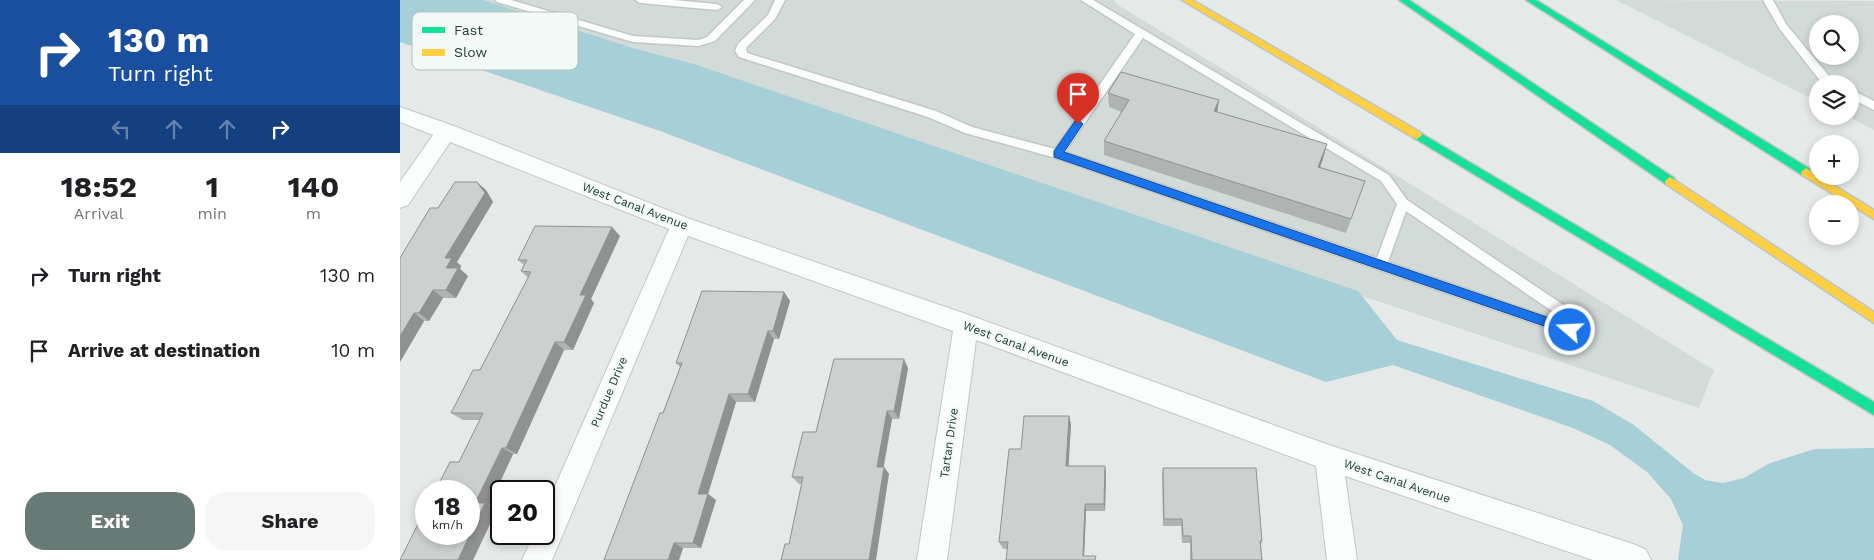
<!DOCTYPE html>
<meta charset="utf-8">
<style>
:root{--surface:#fff;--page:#f6f6f6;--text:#202124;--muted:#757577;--accent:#677a75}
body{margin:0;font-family:"Work Sans",sans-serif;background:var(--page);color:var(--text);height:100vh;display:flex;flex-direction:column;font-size:19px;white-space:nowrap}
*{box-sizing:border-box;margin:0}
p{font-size:16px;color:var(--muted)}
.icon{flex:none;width:28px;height:28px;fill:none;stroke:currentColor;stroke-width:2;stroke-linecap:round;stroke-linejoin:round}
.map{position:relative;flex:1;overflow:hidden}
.sheet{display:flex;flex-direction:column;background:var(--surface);width:400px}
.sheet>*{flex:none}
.hud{background:#1a4fa0;color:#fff;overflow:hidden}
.buttons{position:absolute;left:1409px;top:15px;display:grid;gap:10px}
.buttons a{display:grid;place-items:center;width:50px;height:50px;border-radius:50%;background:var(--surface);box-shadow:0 2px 8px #0003;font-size:25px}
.speed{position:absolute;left:15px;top:480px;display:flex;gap:10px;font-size:25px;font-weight:700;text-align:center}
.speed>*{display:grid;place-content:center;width:65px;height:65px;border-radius:50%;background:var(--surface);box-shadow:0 2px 8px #0003;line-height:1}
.speed small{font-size:12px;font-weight:400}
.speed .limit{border:2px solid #111;border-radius:8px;background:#fff;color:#111}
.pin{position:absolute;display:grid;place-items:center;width:42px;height:42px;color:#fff;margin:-51px -21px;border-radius:50% 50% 50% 0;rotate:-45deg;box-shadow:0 0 5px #0007}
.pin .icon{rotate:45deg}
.me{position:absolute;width:55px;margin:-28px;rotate:289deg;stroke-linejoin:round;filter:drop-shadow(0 0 4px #0008)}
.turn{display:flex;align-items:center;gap:18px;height:105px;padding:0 25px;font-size:22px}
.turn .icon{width:65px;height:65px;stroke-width:2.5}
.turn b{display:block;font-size:35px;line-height:42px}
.lanes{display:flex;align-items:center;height:48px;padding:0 25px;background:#0003;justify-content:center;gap:25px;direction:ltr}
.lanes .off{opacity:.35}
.eta{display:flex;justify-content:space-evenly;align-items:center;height:85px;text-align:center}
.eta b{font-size:30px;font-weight:700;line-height:35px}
.primary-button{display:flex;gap:10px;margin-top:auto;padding:10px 25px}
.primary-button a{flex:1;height:58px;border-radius:20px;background:var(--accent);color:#fff;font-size:20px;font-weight:700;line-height:58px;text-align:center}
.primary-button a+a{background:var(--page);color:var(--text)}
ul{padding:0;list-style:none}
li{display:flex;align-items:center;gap:15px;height:75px;padding:0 25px}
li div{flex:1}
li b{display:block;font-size:19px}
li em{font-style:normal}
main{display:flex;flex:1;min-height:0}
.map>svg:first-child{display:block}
.built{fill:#d3dbd8;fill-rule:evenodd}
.water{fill:#a7cfd7}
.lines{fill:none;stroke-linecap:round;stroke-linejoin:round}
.lane-casing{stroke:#c2c7c5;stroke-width:3}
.street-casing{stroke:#c2c7c5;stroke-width:2}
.fast-casing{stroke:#bdc6c4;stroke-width:3}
.slow-casing{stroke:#bdc6c4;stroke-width:3}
.lane{fill:#fbfcfc;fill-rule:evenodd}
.street{fill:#fbfcfc;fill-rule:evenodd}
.fast{fill:#16e098;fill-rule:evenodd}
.slow{fill:#ffcf43;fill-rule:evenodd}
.wall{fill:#afb4b2}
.shaded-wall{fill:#8f9291}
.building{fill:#ccd1cf;stroke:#8f9291}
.route{fill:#1a73e8;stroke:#114b97}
.labels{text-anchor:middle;stroke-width:4.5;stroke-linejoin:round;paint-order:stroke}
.street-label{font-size:12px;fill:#233d37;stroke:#f3f9f6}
.key{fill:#f3f9f6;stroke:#b5c1bd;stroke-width:1}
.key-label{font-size:14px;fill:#233d37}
</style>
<main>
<section class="sheet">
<div class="hud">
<div class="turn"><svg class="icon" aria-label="right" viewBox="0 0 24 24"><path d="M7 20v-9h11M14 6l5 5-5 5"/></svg><div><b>130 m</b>Turn right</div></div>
<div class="lanes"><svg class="icon off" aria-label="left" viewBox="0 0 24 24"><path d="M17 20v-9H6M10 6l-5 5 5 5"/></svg><svg class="icon off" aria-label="ahead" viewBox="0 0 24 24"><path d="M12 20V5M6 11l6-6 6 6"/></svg><svg class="icon off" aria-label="ahead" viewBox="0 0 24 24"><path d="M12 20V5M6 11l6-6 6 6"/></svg><svg class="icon" aria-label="right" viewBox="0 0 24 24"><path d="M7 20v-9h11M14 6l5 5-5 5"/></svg></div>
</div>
<div class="eta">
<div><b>18:52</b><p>Arrival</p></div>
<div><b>1</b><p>min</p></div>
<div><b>140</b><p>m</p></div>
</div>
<ul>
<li><svg class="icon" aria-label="right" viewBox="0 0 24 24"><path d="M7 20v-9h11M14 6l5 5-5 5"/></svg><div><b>Turn right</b></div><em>130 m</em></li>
<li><svg class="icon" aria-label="arrive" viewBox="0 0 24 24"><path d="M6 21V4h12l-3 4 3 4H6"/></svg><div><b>Arrive at destination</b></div><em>10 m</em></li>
</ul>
<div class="primary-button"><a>Exit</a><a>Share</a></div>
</section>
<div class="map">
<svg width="1474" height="560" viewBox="0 0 1474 560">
<rect width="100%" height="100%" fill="#e5eae8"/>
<g class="built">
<polygon points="71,0 714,0 718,5 1314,370 1299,408"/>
<path d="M1216,0L1474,1V130L1447,116H1450V84H1418L1417,101ZM1418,24H1450V56H1418Z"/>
</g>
<polygon class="water" points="0,0 83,0 236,49 294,64 958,291 997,340 1193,401 1234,425 1292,472 1305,480 1323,483 1344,478 1370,463 1415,449 1474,448 1474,560 1278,560 1283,525 1271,499 1247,472 1210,445 1173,428 993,365 926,382 260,131 0,42"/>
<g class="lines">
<g class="lane-casing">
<g id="lane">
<polygon points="95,0 111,0 233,36 298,40 307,37 344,0 355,0 315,41 298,46 233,42 97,2"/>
<polygon points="235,0 273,0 317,4 322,7 317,10 240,3"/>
<path d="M375,0H385L375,19L346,48L347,53L536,111L572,127L655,149L735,34L681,0H693L989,175L1007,200L1177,314C1179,320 1177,328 1175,334L1170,336L656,158L565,133L528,117L339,57L335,51L338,44L368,15ZM743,38L981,181L997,204L977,258L665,152ZM1006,211L1165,320V323L988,262Z"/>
<polygon points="1363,0 1373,0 1386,24 1429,76 1438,84 1425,84 1421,82 1379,28"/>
<polygon points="1450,89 1474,101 1474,110 1450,98"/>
</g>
</g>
<g class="street-casing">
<polygon id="street" points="0,107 54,126 290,219 566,314 929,445 1236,545 1246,550 1251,560 1193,560 945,476 957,560 927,560 916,466 576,340 547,560 517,560 553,331 288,236 152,560 122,560 134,534 144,534 144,511 269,229 50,142 8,205 0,208 0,182 33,135 0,122"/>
</g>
<g class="fast-casing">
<g id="fast">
<polygon points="999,0 1009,0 1274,178 1275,181 1274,184 1266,184"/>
<polygon points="1126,0 1136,0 1410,169 1411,172 1410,175 1402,175"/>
<polygon points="1017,131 1474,402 1474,415 1014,138 1012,135 1014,132"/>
</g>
</g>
<g class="slow-casing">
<g id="slow">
<polygon points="782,0 792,0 1020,132 1022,135 1017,139 1014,138"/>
<polygon points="1406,168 1474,210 1474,219 1402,175 1401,172"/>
<polygon points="1270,177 1474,312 1474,323 1266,184 1265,181"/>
</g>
</g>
<use href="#lane" class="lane"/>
<use href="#street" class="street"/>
<use href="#fast" class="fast"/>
<use href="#slow" class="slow"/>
</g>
<g class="wall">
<polygon points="708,93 817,112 923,159 920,167 965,181 946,233 704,155 704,141 722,112 709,107"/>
<polygon points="86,190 93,202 57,262 61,266 60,269 68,276 56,298 43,298 29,321 24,321 0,362 38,208"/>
<polygon points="220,236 191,299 194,303 173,350 164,350 117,454 113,454 89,506 97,509 73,560 0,560 59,462 80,420 63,420 51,413 80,370 128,278 121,271 124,265 118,260"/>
<polygon points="384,292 390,301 379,339 374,339 355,402 336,402 308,494 316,500 301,548 283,548 279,560 205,560 263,413 280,367 276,363"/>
<polygon points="508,368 499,419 492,419 484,467 489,474 389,544 402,484 399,484 392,477 416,432"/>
<polygon points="669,416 671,425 668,466 705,466 706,474 705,511 686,511 684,556 696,560 607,549 603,549 599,542"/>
<polygon points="763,468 862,541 861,545 862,560 790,560 790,543 782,543 781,526 763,526 762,476"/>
</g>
<g class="shaded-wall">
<polygon points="819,100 817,115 814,111"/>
<polygon points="927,144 923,159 915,181 918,167"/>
<polygon points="77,182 86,190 93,202 57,262 61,266 60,269 68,276 56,298 46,290 45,258"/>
<polygon points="212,227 220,236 191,299 194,303 173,350 164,342 180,295"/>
<polygon points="33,290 43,298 29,321 19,313"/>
<polygon points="384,292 390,301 379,339 373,331"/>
<polygon points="14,313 24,321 0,362 0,336"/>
<polygon points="368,331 374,339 355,402 348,394"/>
<polygon points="155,342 164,350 117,454 106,448"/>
<polygon points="504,359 508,368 499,419 494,411"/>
<polygon points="329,394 336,402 308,494 316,500 301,548 293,543 298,494"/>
<polygon points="487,411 492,419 482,474 477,467"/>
<polygon points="669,416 671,425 668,474 666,466"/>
<polygon points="102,448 113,454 89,506 97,509 73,560 58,560 75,503"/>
<polygon points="705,466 706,474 705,511 704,504"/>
<polygon points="484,467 489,474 476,560 469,560"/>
<polygon points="685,504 686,511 684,560 683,556"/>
<polygon points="274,543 283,548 279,560 268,560"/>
</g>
<g class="building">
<polygon points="721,72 819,100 814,111 927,144 918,167 965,181 951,219 704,141 729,100 708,93"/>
<polygon points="55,182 77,182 85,193 45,258 52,258 46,268 58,268 46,290 33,290 19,313 14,313 0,336 0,258 30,208 38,208"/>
<polygon points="135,226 212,227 180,295 186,295 164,342 155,342 106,448 102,448 75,503 85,503 58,560 0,560 26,508 26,534 69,534 69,491 35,491 50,462 59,462 83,413 51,413 73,370 80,370 131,272 121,271 127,260 118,260"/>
<polygon points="302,291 384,292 373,331 368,331 348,394 329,394 298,494 308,494 293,543 274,543 268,560 204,560 260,413 263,413 282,363 276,363"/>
<polygon points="434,359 504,359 494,411 487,411 477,467 484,467 469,560 381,560 385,544 389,544 403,477 392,477 403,432 416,432"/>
<polygon points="624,416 669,416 666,466 705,466 704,504 685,504 683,556 696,556 695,560 606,560 608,542 599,542 609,449 621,449"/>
<polygon points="763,468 856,468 862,541 860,541 862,560 792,560 791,536 783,536 782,519 764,519"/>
</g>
<polygon class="route" points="678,120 683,124 664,152 1170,325 1176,330 1170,335 654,157 654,151 675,121"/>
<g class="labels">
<g class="street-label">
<text transform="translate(235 206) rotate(21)" y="4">West Canal Avenue</text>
<text transform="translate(616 344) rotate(20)" y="4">West Canal Avenue</text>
<text transform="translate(209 392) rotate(-67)" y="4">Purdue Drive</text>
<text transform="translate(549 443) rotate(-82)" y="4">Tartan Drive</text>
<text transform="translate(997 481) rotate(19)" y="4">West Canal Avenue</text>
</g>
</g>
<rect x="12" y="12" width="166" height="58" rx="8" class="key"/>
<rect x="22" y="27" width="23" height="6" fill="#16e098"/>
<rect x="22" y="49" width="23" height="7" fill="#ffcf43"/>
<g class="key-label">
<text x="54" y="35">Fast</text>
<text x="54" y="57">Slow</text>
</g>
</svg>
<div class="buttons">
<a><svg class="icon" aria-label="search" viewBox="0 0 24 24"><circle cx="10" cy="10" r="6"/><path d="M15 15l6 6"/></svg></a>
<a><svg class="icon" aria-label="layers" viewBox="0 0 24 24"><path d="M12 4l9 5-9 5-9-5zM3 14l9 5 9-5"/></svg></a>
<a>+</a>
<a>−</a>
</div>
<div class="speed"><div>18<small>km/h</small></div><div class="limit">20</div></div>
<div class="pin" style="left:678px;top:124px;background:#d93025"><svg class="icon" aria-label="arrive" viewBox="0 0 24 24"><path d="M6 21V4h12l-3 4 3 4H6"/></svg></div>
<svg class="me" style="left:1170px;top:330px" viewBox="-20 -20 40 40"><circle r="17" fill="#1a73e8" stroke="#fff" stroke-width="3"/><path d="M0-11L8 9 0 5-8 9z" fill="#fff"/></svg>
</div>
</main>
